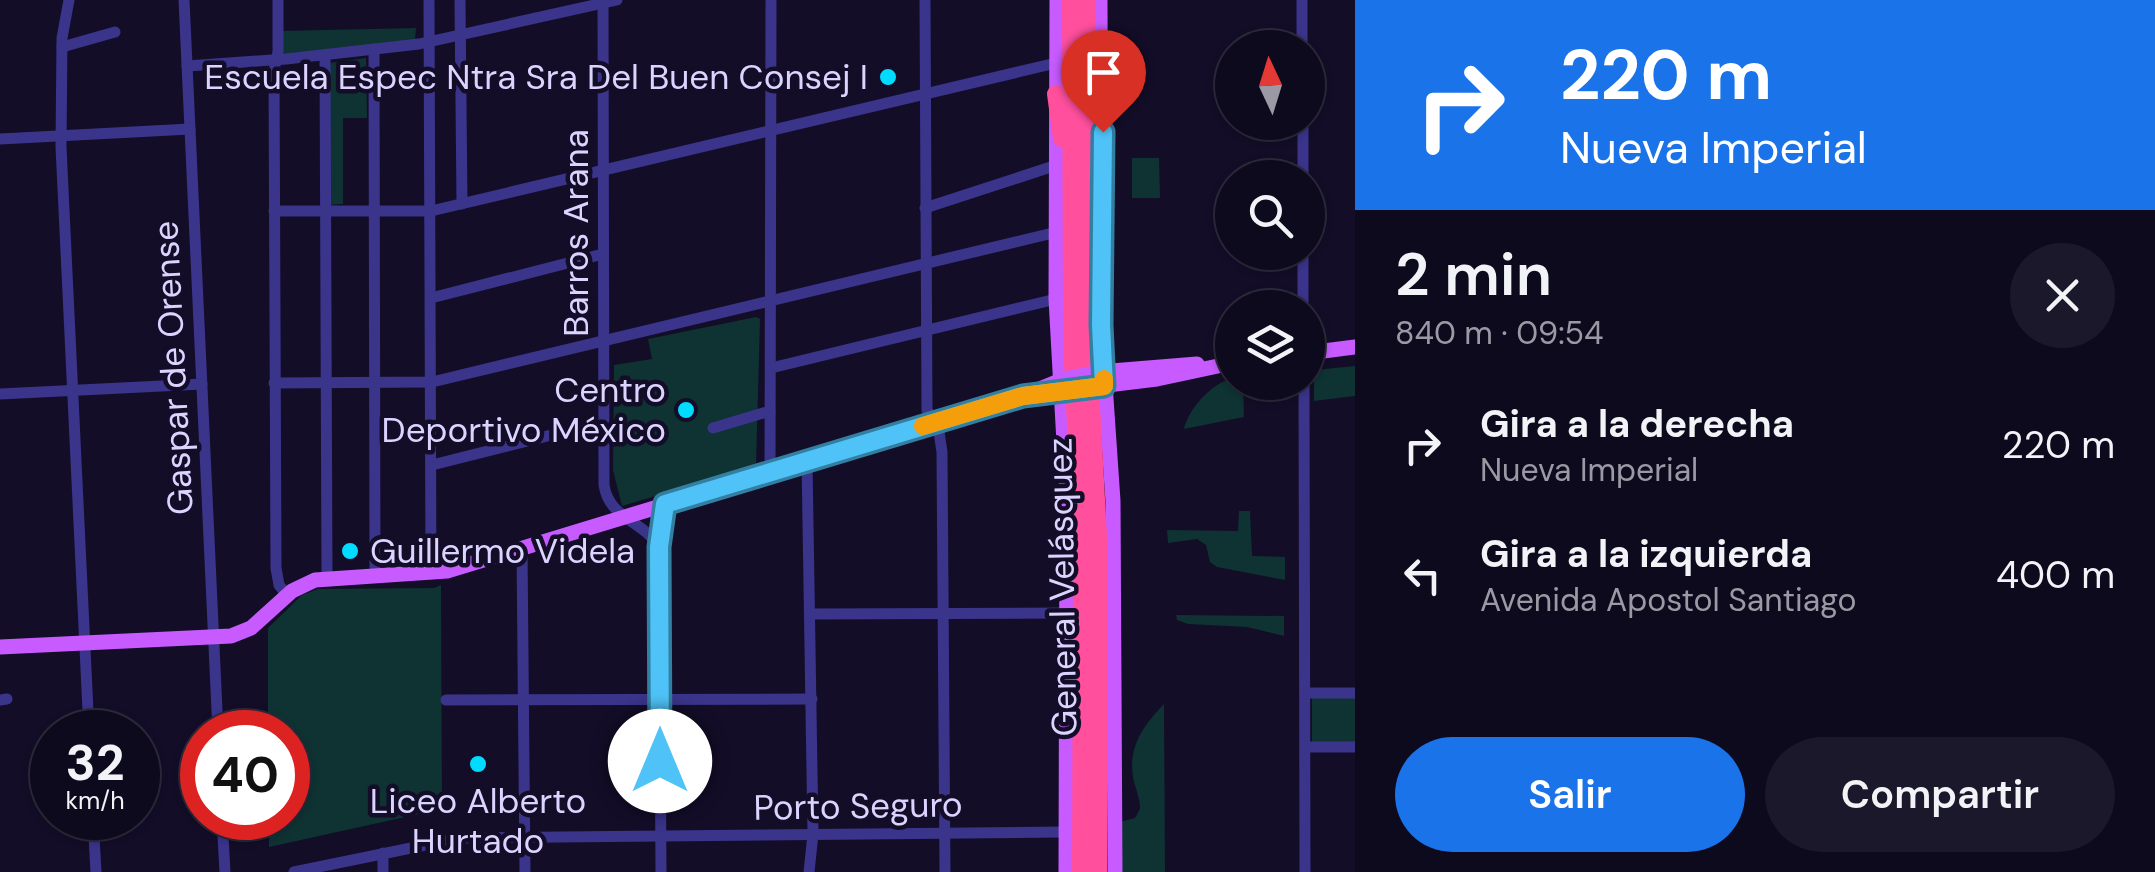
<!DOCTYPE html>
<html lang="es">
<meta charset="utf-8">
<style>
:root{--surface:#0e0a1e;--page:#1c182b;--text:#f1f3f6;--muted:#9b9aa4;--line:#2e2b3c;--accent:#1a73e8}
body{margin:0;font-family:"DM Sans",sans-serif;background:var(--page);color:var(--text);height:100vh;display:flex;flex-direction:column;font-size:38px;white-space:nowrap}
*{box-sizing:border-box;margin:0}
p{font-size:32px;color:var(--muted)}
.icon{flex:none;width:55px;height:55px;fill:none;stroke:currentColor;stroke-width:2;stroke-linecap:round;stroke-linejoin:round}
.map{position:relative;flex:1;overflow:hidden}
.drawer{display:flex;flex-direction:column;background:var(--surface);width:800px}
.drawer>*{flex:none}
.top-card{background:#1a73e8;color:#fff;overflow:hidden}
.needle{width:65px;rotate:356deg}
.fabs{position:absolute;left:1215px;top:30px;display:grid;gap:20px}
.fabs a{display:grid;place-items:center;width:110px;height:110px;border-radius:50%;background:var(--surface);box-shadow:0 2px 8px #0004,0 0 0 2px var(--line);font-size:50px}
.speed{position:absolute;left:30px;top:710px;display:flex;gap:20px;font-size:50px;font-weight:700;text-align:center}
.speed>*{display:grid;place-content:center;width:130px;height:130px;border-radius:50%;background:var(--surface);box-shadow:0 2px 8px #0004,0 0 0 2px var(--line);line-height:1}
.speed small{font-size:25px;font-weight:400}
.speed .limit{border:15px solid #d22;background:#fff;color:#111}
.pin{position:absolute;display:grid;place-items:center;width:85px;height:85px;color:#fff;margin:-102px -42px;border-radius:50% 50% 50% 0;rotate:-45deg;box-shadow:0 0 10px #0007}
.pin .icon{rotate:45deg}
.me{position:absolute;width:110px;margin:-55px;rotate:0deg;stroke-linejoin:round;filter:drop-shadow(0 0 8px #0008)}
.turn{display:flex;align-items:center;gap:35px;height:210px;padding:0 40px;font-size:45px}
.turn .icon{width:130px;height:130px;stroke-width:2.5}
.turn b{display:block;font-size:70px;line-height:85px}
.round{display:grid;place-items:center;flex:none;width:105px;height:105px;border-radius:52px;background:var(--page)}
.headline{display:flex;align-items:center;justify-content:space-between;height:170px;padding:0 40px}
h1{font-size:60px;font-weight:600;line-height:75px}
.cta{display:flex;gap:20px;margin-top:auto;padding:20px 40px}
.cta a{flex:1;height:115px;border-radius:60px;background:var(--accent);color:#fff;font-size:40px;font-weight:600;line-height:115px;text-align:center}
.cta a+a{background:var(--page);color:var(--text)}
ul{padding:0;list-style:none}
li{display:flex;align-items:center;gap:30px;height:130px;padding:0 40px}
li div{flex:1}
li b{display:block;font-size:38px}
li em{font-style:normal}
main{display:flex;flex:1;min-height:0}
.map>svg:first-child{display:block}
.green{fill:#0f3233}
.lines{fill:none;stroke-linecap:round;stroke-linejoin:round}
.minor{stroke:#3a348b;stroke-width:11}
.major{stroke:#c85bff;stroke-width:15}
.highway{stroke:#ff4f9d;stroke-width:18}
.major-bridge{stroke:#c85bff;stroke-width:15}
.route-casing{stroke:#337fa1;stroke-width:25}
.route{stroke:#4fc3f7;stroke-width:18}
.slow{stroke:#f59e0b;stroke-width:18}
.poi-dot{fill:#00dcff;stroke:#130d28;stroke-width:4}
.labels{text-anchor:middle;stroke-width:9;stroke-linejoin:round;paint-order:stroke}
.poi-label{font-size:35px;fill:#dbd4ff;stroke:#130d28;text-anchor:end}
.street-label{font-size:35px;fill:#dbd4ff;stroke:#130d28}
</style>
<main>
<div class="map">
<svg width="1355" height="872" viewBox="0 0 1355 872">
<rect width="100%" height="100%" fill="#130d28"/>
<g class="green">
<polygon points="416,28 415,40 282,56 281,31"/>
<polygon points="366,58 367,118 343,118 343,204 329,205 329,63"/>
<polygon points="1132,158 1159,158 1160,198 1132,198"/>
<polygon points="756,317 760,319 756,466 622,506 613,470 614,365 652,359 648,339"/>
<polygon points="1355,366 1355,396 1314,401 1314,370"/>
<path d="M1232,379V382L1243,383L1244,417L1184,429C1188,410 1212,382 1232,379Z"/>
<polygon points="1239,511 1250,511 1252,556 1285,557 1285,580 1217,567 1210,562 1206,545 1197,539 1168,543 1167,530 1238,531"/>
<polygon points="441,585 442,809 269,847 269,818 288,818 288,732 268,732 268,628 302,595 318,589 434,588"/>
<polygon points="1176,615 1284,616 1284,636 1247,627 1188,624 1177,620"/>
<rect x="1312" y="695" width="43" height="50"/>
<path d="M1164,704L1165,872H1122L1117,827L1123,821L1135,818L1140,809C1140,797 1135,788 1133,777C1128,746 1144,725 1164,704Z"/>
</g>
<g class="lines">
<g class="minor">
<polyline points="69,0 62,38 61,147 89,732"/>
<polyline points="184,0 218,732"/>
<polyline points="278,0 278,52 274,70 276,568 279,585 287,595"/>
<polyline points="429,0 431,574"/>
<polyline points="460,0 462,204"/>
<path d="M603,0L604,485C609,519 643,520 659,547L661,872"/>
<polyline points="925,0 927,410 939,432 942,452 945,872"/>
<polyline points="1302,0 1302,48"/>
<polyline points="62,47 115,32"/>
<polyline points="374,49 375,576"/>
<polyline points="325,55 327,578"/>
<polyline points="187,66 286,59 419,44 617,0"/>
<polyline points="1303,122 1303,178"/>
<polyline points="0,139 190,129"/>
<polyline points="925,208 1057,165"/>
<polyline points="274,211 431,211 1056,63"/>
<polyline points="1303,252 1303,308"/>
<polyline points="431,298 603,254"/>
<polyline points="771,368 1056,299"/>
<polyline points="1304,382 1305,872"/>
<polyline points="274,383 432,382 1057,232"/>
<polyline points="0,394 202,384"/>
<polyline points="713,428 770,411"/>
<polyline points="807,461 813,834 809,872"/>
<polyline points="432,465 603,422"/>
<polyline points="770,472 771,0"/>
<polyline points="522,548 525,872"/>
<polyline points="811,614 1067,613"/>
<polyline points="1305,693 1355,693"/>
<polyline points="0,700 7,699"/>
<polyline points="446,700 812,699"/>
<polyline points="1305,747 1355,747"/>
<polyline points="93,818 96,872"/>
<polyline points="222,818 225,872"/>
<polyline points="383,853 383,872"/>
<polyline points="294,872 460,838 1066,832"/>
</g>
<g class="major">
<polyline points="1057,0 1056,299 1067,496 1066,872"/>
<polyline points="1100,0 1101,325 1113,501 1115,872"/>
<polyline points="1308,353 1355,347"/>
<polyline points="1099,372 1197,364"/>
<polyline points="1099,386 1157,379 1232,363"/>
<polyline points="659,547 665,505"/>
<polyline points="0,647 231,636 251,628 292,591 315,580 447,571 1023,396 1064,379"/>
</g>
<g class="highway">
<polyline points="1071,0 1072,340 1082,558 1081,872"/>
<polyline points="1087,0 1087,331 1098,536 1098,872"/>
<polyline points="1056,94 1062,138"/>
<polyline points="1098,106 1101,76"/>
</g>
<g class="major-bridge">
<polyline points="1064,379 1099,372"/>
<polyline points="1065,392 1096,386"/>
</g>
</g>
<g class="lines">
<g class="route-casing">
<polyline id="route" points="660,761 659,547 665,504 1023,396 1104,386 1101,325 1103,132"/>
</g>
<use href="#route" class="route"/>
<polyline class="slow" points="923,426 1023,396 1104,386 1104,379"/>
</g>
<g class="poi-dot">
<circle cx="888" cy="77" r="10"/>
<circle cx="686" cy="410" r="10"/>
<circle cx="350" cy="551" r="10"/>
<circle cx="478" cy="764" r="10"/>
</g>
<g class="labels">
<g class="poi-label">
<text x="868" y="89">Escuela Espec Ntra Sra Del Buen Consej I</text>
<text x="666" y="402">Centro<tspan x="666" dy="40">Deportivo México</tspan></text>
<text x="370" y="563" text-anchor="start">Guillermo Videla</text>
<text x="478" y="813" text-anchor="middle">Liceo Alberto<tspan x="478" dy="40">Hurtado</tspan></text>
</g>
<g class="street-label">
<text transform="translate(576 233) rotate(-90)" y="12">Barros Arana</text>
<text transform="translate(173 368) rotate(-93)" y="12">Gaspar de Orense</text>
<text transform="translate(1062 587) rotate(-91)" y="12">General Velásquez</text>
<text transform="translate(858 806) rotate(-1)" y="12">Porto Seguro</text>
</g>
</g>
</svg>
<div class="fabs">
<a><svg class="needle" viewBox="-14 -14 28 28"><path d="M0-13l5 13h-10z" fill="#e53935"/><path d="M0 13l5-13h-10z" fill="#9b9aa4"/></svg></a>
<a><svg class="icon" aria-label="search" viewBox="0 0 24 24"><circle cx="10" cy="10" r="6"/><path d="M15 15l6 6"/></svg></a>
<a><svg class="icon" aria-label="layers" viewBox="0 0 24 24"><path d="M12 4l9 5-9 5-9-5zM3 14l9 5 9-5"/></svg></a>
</div>
<div class="speed"><div>32<small>km/h</small></div><div class="limit">40</div></div>
<div class="pin" style="left:1103px;top:132px;background:#d93025"><svg class="icon" aria-label="arrive" viewBox="0 0 24 24"><path d="M6 21V4h12l-3 4 3 4H6"/></svg></div>
<svg class="me" style="left:660px;top:761px" viewBox="-20 -20 40 40"><circle r="19" fill="#fff"/><path d="M0-13L10 11 0 6-10 11z" fill="#4fc3f7"/></svg>
</div>
<section class="drawer">
<div class="top-card">
<div class="turn"><svg class="icon" aria-label="right" viewBox="0 0 24 24"><path d="M7 20v-9h11M14 6l5 5-5 5"/></svg><div><b>220 m</b>Nueva Imperial</div></div>
</div>
<div class="headline"><div><h1>2 min</h1><p>840 m · 09:54</p></div><a class="round"><svg class="icon" aria-label="close" viewBox="0 0 24 24"><path d="M6 6l12 12M18 6L6 18"/></svg></a></div>
<ul>
<li><svg class="icon" aria-label="right" viewBox="0 0 24 24"><path d="M7 20v-9h11M14 6l5 5-5 5"/></svg><div><b>Gira a la derecha</b><p>Nueva Imperial</p></div><em>220 m</em></li>
<li><svg class="icon" aria-label="left" viewBox="0 0 24 24"><path d="M17 20v-9H6M10 6l-5 5 5 5"/></svg><div><b>Gira a la izquierda</b><p>Avenida Apostol Santiago</p></div><em>400 m</em></li>
</ul>
<div class="cta"><a>Salir</a><a>Compartir</a></div>
</section>
</main>
